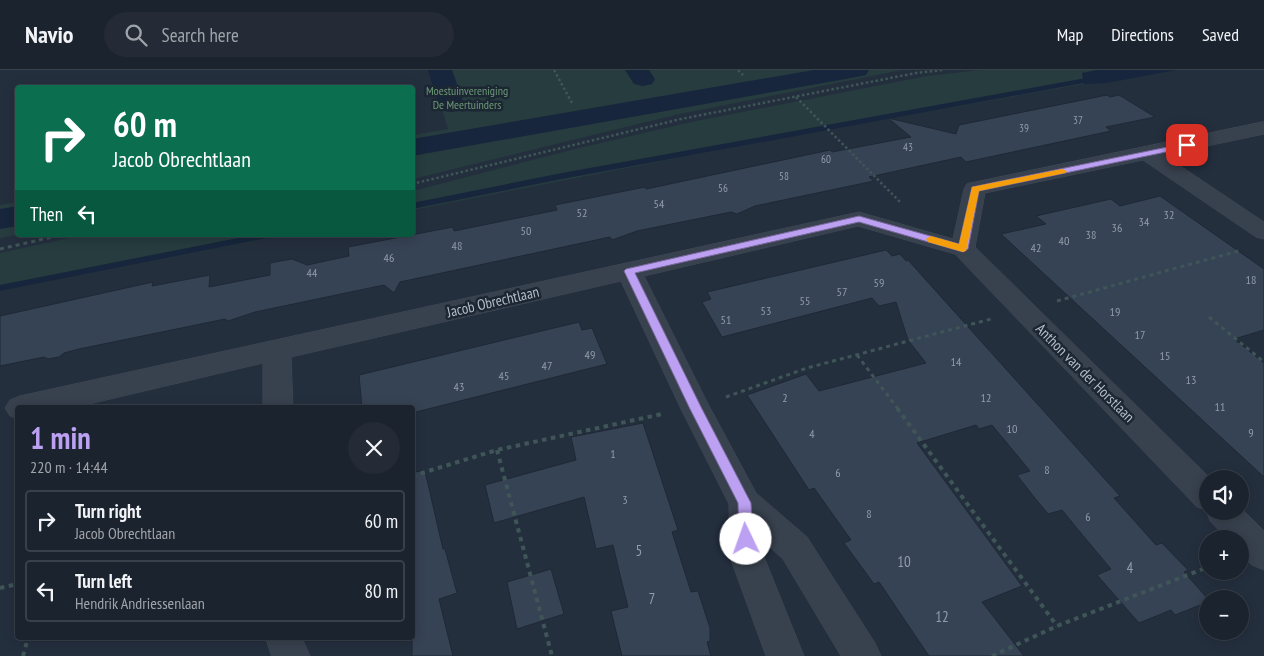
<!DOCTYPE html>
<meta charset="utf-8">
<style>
:root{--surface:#1b232e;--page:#242b36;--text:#f1f3f6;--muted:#a0a4aa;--line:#39404a;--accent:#bca0f2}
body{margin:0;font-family:"PT Sans Narrow",sans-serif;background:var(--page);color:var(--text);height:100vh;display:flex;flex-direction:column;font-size:19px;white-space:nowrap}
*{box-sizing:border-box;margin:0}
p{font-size:16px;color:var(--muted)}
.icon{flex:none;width:28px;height:28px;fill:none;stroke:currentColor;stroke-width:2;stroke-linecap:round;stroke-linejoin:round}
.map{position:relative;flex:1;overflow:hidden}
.drawer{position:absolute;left:15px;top:335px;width:400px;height:235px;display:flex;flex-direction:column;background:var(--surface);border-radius:5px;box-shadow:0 2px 12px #0003,0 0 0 1px var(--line)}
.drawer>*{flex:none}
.banner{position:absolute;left:15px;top:15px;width:400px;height:152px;border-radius:5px;box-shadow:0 2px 12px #0003,0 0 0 1px var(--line);background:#0b6e4f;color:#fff;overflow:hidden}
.buttons{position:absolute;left:1199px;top:400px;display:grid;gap:10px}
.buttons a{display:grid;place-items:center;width:50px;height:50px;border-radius:50%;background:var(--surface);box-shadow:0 2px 12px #0003,0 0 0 1px var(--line);font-size:25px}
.pin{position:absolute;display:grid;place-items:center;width:42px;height:42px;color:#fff;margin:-21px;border-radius:10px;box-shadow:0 2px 8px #0006}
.me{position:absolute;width:55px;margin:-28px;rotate:357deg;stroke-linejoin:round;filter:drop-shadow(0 0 4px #0008)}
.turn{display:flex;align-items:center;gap:18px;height:105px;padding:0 15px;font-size:22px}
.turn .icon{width:65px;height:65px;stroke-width:2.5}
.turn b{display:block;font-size:35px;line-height:42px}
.then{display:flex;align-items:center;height:48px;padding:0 15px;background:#0003;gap:10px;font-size:19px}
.round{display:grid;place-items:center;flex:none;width:52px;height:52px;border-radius:26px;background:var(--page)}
.headline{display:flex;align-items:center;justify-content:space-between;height:85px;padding:0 15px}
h1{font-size:30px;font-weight:700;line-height:38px;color:var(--accent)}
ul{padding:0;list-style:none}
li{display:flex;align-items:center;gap:15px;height:62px;margin:0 10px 8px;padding:0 5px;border:2px solid var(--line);border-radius:5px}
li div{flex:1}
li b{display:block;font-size:19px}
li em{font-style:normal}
header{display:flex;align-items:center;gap:30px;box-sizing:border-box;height:70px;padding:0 25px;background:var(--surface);border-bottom:1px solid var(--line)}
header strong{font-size:24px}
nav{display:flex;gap:28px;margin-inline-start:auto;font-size:18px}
.search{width:350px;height:45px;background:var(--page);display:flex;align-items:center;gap:12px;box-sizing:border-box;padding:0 18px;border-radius:28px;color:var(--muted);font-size:19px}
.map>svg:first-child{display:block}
.green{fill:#263c3f}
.water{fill:#17263c}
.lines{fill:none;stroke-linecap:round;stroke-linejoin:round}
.stream{fill:#17263c;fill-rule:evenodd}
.canal{fill:#17263c;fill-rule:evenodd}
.building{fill:#364354;stroke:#1f2835}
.street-casing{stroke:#414a57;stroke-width:1}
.path-far2{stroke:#3f5557;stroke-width:2.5;stroke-dasharray:2.5 2.5;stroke-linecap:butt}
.path-far1{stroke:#3f5557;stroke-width:3;stroke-dasharray:4 4;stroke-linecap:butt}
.path{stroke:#3f5557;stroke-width:4;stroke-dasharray:4.5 4.5;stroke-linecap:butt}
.street{fill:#38414e;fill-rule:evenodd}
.route{fill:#bca0f2;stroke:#7a689d}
.slow{fill:#f59e0b}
.labels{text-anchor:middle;stroke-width:5;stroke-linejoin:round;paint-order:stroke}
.far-number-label{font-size:11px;fill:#929caa}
.far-park-label{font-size:12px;fill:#6b9a76;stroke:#1d2633}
.number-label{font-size:12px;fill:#929caa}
.street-label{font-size:15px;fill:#b4bcc9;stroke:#1d2633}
.near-number-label{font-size:15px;fill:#929caa}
</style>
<header>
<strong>Navio</strong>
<div class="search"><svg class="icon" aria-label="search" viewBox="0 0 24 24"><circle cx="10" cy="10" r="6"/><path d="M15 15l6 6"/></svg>Search here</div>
<nav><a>Map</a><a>Directions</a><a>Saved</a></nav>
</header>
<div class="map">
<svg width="1264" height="586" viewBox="0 0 1264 586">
<rect width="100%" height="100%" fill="#242f3e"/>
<g class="green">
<polygon points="430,0 902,0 675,45 413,109 413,65 448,59"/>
<polygon points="980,0 1097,0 1082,3 1084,14 780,68 413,140 413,121 575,79 696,51 927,6"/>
<polygon points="17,132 17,165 0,168 0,135"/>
<polygon points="83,165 285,165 0,221 0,183"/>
</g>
<polygon class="water" points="1097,0 1176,0 1107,13 1084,14 1082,3"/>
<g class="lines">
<g class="stream">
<polygon points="1097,6 1101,8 1100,10 562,109 412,139 412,133 562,103"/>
<polygon points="253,165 273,165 268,168 0,221 0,215"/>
</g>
<g class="canal">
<polygon points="428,0 452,0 464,34 460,40 451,42 442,40 438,34"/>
<polygon points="625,0 649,0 655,9 652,14 643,16 634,14"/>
<polygon points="814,0 869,0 866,5 857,7 412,86 412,69"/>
<polygon points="18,136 18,156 0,159 0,139"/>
</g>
</g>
<g class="building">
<polygon points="1107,25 1110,27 1119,25 1155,47 1106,57 1111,61 966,92 961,87 869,107 874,111 755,136 737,144 731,142 637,161 612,170 610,167 400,212 394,223 384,215 255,242 228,251 225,249 79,279 64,283 59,287 48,289 44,287 0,296 0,246 153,212 152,216 210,205 209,217 270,205 270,193 292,189 307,195 349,186 348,177 453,157 454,161 557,140 555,135 645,117 646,119 830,80 832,82 911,67 888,48 956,64 959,55"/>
<polygon points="1160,126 1264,199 1264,260 1234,269 1264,293 1264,407 1001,164 1046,154 1036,146 1111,129 1120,136"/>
<polygon points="886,180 892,186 900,184 906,191 908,190 1120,426 1114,428 1156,475 1162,473 1188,500 1184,502 1208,529 1208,532 1175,545 1171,540 1139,553 1097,505 1111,499 1085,468 1062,440 1048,444 1034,427 1017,405 1030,401 992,355 979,359 976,355 917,373 1022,516 982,532 1024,586 929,586 879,512 874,514 844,473 851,470 814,418 809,420 747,325 806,304 819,321 926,293 908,270 896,232 879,236 872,228 722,267 702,232 711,229 707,222"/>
<polygon points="579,252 582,260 592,258 607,294 412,343 412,338 362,338 359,305"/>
<polygon points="643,353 678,460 672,462 691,522 698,521 710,558 710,571 707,572 711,586 622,586 611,541 628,537 620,505 613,475 596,479 584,427 494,453 485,415 576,390 571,367"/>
<polygon points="425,401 443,479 445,479 457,523 439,529 453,586 412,586 412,402"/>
<polygon points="551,499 564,544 517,559 507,512"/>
</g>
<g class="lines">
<g class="street-casing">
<g id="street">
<polygon points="1264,52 1264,64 1164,85 1264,152 1264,169 1256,167 1143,90 985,123 975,177 1211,409 1208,409 1208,441 1240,441 1240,437 1264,461 1264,500 1252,495 1240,483 1240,469 1227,469 1210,451 1206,440 1197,437 955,184 858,156 644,206 707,332 756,423 807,467 875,573 881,586 841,586 783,489 763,471 764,487 804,586 766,586 730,487 729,434 680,337 621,211 291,287 293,338 263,338 263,293 72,338 18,338 18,349 10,346 5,338 10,330 20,326 859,142 953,169 964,119 967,114"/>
<polygon points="266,568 302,568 310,586 272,586"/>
</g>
</g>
<g class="path-far2">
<polyline points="554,0 572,33"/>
<polyline points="738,0 743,5"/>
<polyline points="796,27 901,133"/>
<polyline points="412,114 681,49 916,3 943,0"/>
</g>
<g class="path-far1">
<polyline points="0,179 61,165"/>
<polyline points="1057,231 1242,180"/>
<polyline points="1209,247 1264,292"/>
<polyline points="857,285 898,339"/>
<polyline points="726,327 807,298 991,249"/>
</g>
<g class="path">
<polyline points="897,338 1057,556"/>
<polyline points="497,380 552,586"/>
<polyline points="412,406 497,380 662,344"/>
<polyline points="0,518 18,514"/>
<polyline points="23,586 28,568"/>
<polyline points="992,586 1057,556 1208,497"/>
</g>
<use href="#street" class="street"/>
</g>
<polygon class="route" points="1187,73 1190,73 1190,77 979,121 968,179 963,182 859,152 635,203 701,337 751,433 753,469 751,473 746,475 741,473 739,469 738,433 689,337 624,201 626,199 859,146 959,174 972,117"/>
<polygon class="slow" points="1062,99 1067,101 1065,103 979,121 966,181 963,182 928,172 926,169 931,166 959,174 972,117"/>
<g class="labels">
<g class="far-number-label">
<text x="1078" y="54">37</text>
<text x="1024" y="62">39</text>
<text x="908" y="81">43</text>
<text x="826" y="93">60</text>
<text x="784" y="110">58</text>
<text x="723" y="122">56</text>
</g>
<g class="far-park-label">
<text x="467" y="25">Moestuinvereniging<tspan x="467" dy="14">De Meertuinders</tspan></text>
</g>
<g class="number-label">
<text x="659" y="138">54</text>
<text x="582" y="147">52</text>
<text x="1169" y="149">32</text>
<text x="1144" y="156">34</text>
<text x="1117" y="162">36</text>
<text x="526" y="165">50</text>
<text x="1091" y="169">38</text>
<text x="1064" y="175">40</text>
<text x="457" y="180">48</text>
<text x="1036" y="182">42</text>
<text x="389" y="192">46</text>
<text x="312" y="207">44</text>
<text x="1251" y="214">18</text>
<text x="879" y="217">59</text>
<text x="842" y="226">57</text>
<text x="805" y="235">55</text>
<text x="766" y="245">53</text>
<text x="1115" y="246">19</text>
<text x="726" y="254">51</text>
<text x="1140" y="269">17</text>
<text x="590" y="289">49</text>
<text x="1165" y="290">15</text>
<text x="956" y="296">14</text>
<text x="547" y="300">47</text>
<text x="504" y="310">45</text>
<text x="1191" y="314">13</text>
<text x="459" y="321">43</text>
<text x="785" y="332">2</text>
<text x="986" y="332">12</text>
<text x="1220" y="341">11</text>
<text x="1012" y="363">10</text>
<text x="1251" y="367">9</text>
<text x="812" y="368">4</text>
<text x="613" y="388">1</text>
<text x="1047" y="404">8</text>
<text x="838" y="407">6</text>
<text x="625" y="434">3</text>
<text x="869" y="448">8</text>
<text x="1088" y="451">6</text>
</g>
<g class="street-label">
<text transform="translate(493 232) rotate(-13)" y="5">Jacob Obrechtlaan</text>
<text transform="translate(1085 303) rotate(45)" y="5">Anthon van der Horstlaan</text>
</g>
<g class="near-number-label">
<text x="639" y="486">5</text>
<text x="904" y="497">10</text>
<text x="1130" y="503">4</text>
<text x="652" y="534">7</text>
<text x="942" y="552">12</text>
</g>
</g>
</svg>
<div class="buttons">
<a><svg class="icon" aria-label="sound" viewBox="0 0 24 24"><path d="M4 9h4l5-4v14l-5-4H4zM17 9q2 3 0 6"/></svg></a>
<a>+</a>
<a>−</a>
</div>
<div class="pin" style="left:1187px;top:75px;background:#d93025"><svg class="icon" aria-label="arrive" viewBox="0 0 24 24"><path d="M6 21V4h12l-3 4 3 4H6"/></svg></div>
<svg class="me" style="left:746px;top:469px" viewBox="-20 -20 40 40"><circle r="19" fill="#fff"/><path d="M0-13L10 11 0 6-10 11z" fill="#bca0f2"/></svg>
<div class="banner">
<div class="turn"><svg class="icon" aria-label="right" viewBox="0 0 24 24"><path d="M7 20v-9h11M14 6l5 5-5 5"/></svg><div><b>60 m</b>Jacob Obrechtlaan</div></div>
<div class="then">Then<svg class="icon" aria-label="left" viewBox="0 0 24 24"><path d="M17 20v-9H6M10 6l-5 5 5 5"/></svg></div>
</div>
<section class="drawer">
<div class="headline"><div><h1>1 min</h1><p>220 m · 14:44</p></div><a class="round"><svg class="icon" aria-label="close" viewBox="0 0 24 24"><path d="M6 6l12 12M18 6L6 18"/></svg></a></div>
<ul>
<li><svg class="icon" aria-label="right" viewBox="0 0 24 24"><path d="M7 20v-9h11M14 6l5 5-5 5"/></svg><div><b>Turn right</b><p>Jacob Obrechtlaan</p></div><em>60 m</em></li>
<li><svg class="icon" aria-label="left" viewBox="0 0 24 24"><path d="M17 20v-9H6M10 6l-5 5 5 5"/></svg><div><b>Turn left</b><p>Hendrik Andriessenlaan</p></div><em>80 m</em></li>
</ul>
</section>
</div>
